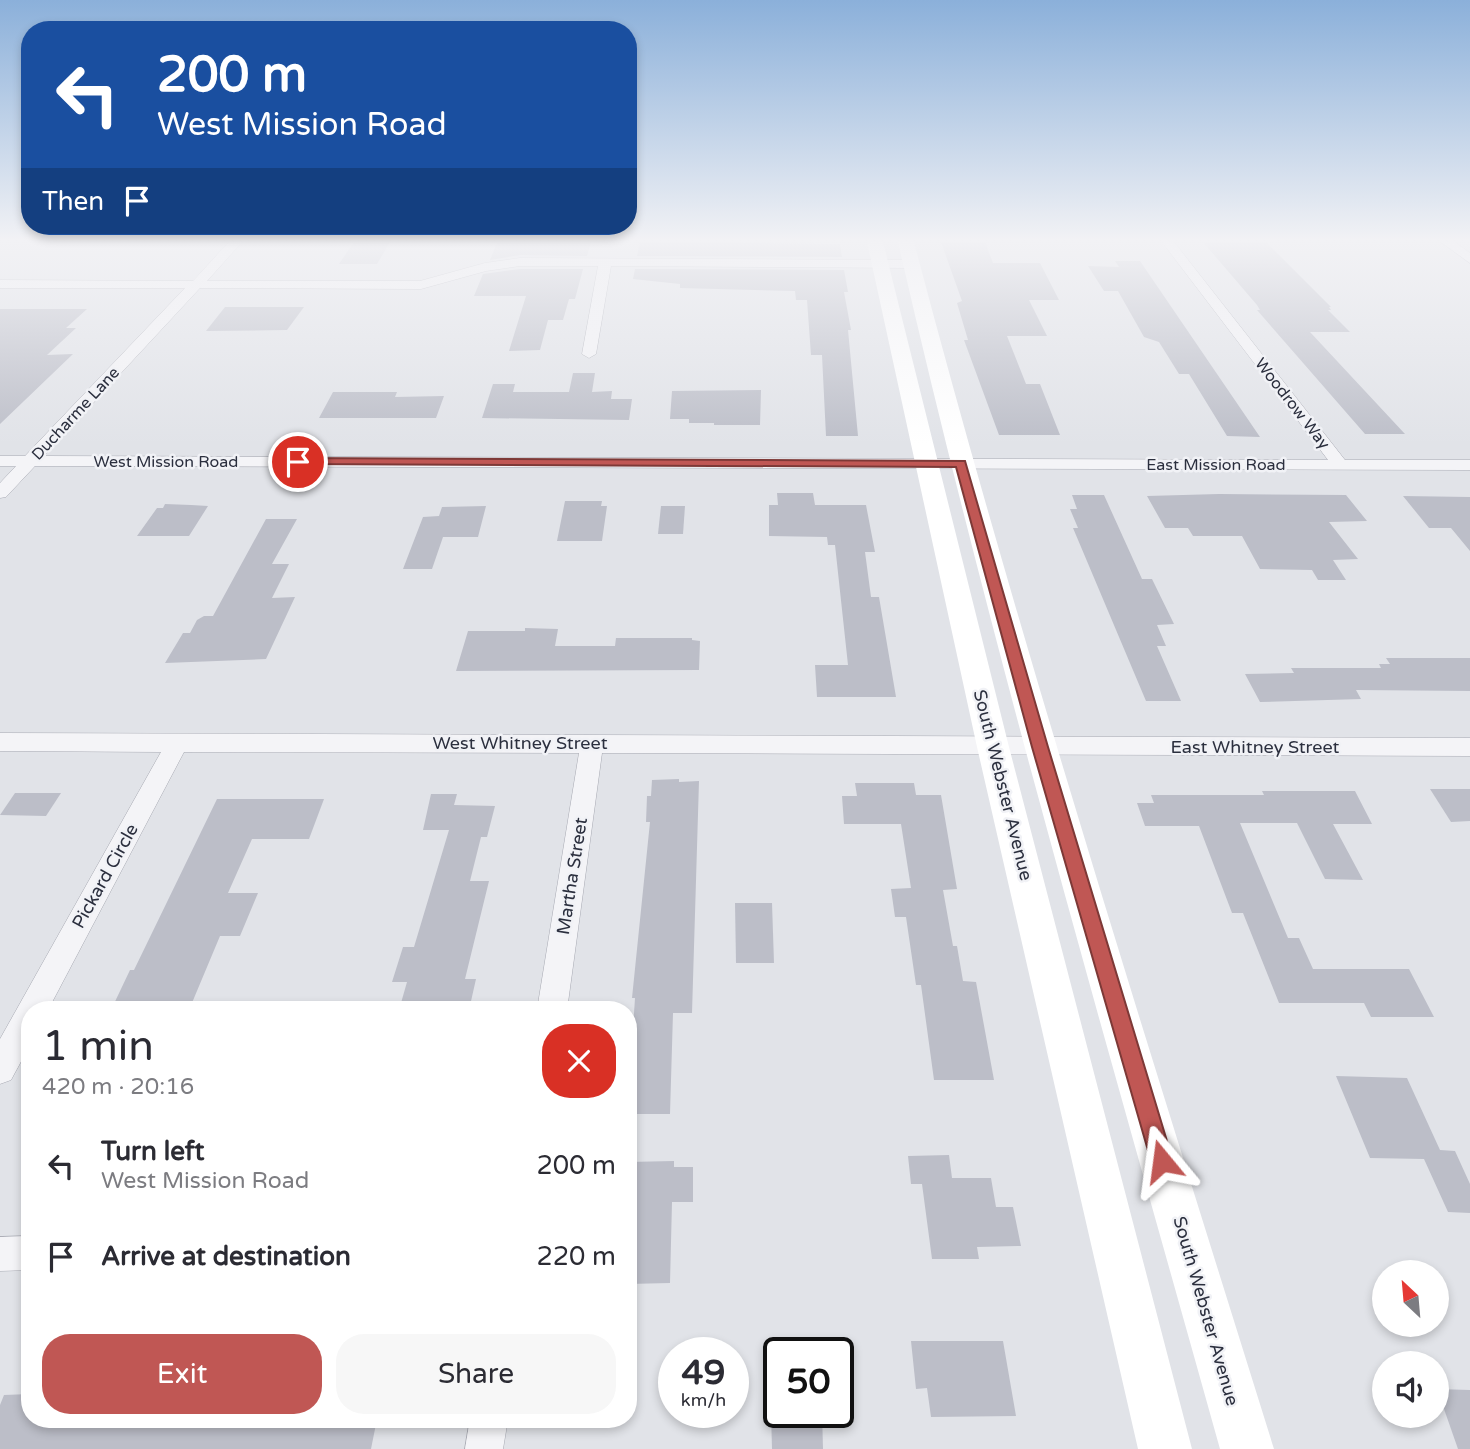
<!DOCTYPE html>
<meta charset="utf-8">
<style>
:root{--surface:#fff;--page:#f7f7f7;--text:#2b2b33;--muted:#7c7c81;--accent:#c05754}
body{margin:0;font-family:"Varela Round",sans-serif;background:var(--page);color:var(--text);height:100vh;display:flex;flex-direction:column;font-size:26px;white-space:nowrap}
*{box-sizing:border-box;margin:0}
p{font-size:23px;color:var(--muted)}
.icon{flex:none;width:38px;height:38px;fill:none;stroke:currentColor;stroke-width:2;stroke-linecap:round;stroke-linejoin:round}
.map{position:relative;flex:1;overflow:hidden}
.panel{position:absolute;left:21px;top:1001px;width:616px;height:427px;display:flex;flex-direction:column;background:var(--surface);border-radius:28px;box-shadow:0 4px 10px #0003}
.panel>*{flex:none}
.hud{position:absolute;left:21px;top:21px;width:616px;height:214px;border-radius:28px;box-shadow:0 4px 10px #0003;background:#1a4fa0;color:#fff;overflow:hidden}
.needle{width:46px;rotate:334deg}
.tools{position:absolute;left:1372px;top:1260px;display:grid;gap:14px}
.tools a{display:grid;place-items:center;width:77px;height:77px;border-radius:50%;background:var(--surface);box-shadow:0 4px 10px #0003;font-size:35px}
.speed{position:absolute;left:658px;top:1337px;display:flex;gap:14px;font-size:35px;font-weight:700;text-align:center}
.speed>*{display:grid;place-content:center;width:91px;height:91px;border-radius:50%;background:var(--surface);box-shadow:0 4px 10px #0003;line-height:1}
.speed small{font-size:18px;font-weight:400}
.speed .limit{border:4px solid #111;border-radius:10px;background:#fff;color:#111}
.pin{position:absolute;display:grid;place-items:center;width:60px;height:60px;color:#fff;margin:-30px;border:4px solid #fff;border-radius:50%;box-shadow:0 2px 7px #0007}
.me{position:absolute;width:77px;margin:-38px;rotate:344deg;stroke-linejoin:round;filter:drop-shadow(0 0 5px #0008)}
.turn{display:flex;align-items:center;gap:24px;height:147px;padding:0 21px;font-size:32px}
.turn .icon{width:91px;height:91px;stroke-width:2.5}
.turn b{display:block;font-size:49px;line-height:60px}
.then{display:flex;align-items:center;height:66px;padding:0 21px;background:#0003;gap:14px;font-size:26px}
.round{display:grid;place-items:center;flex:none;width:74px;height:74px;border-radius:28px;background:var(--page)}
.overview{display:flex;align-items:center;justify-content:space-between;height:119px;padding:0 21px}
h1{font-size:42px;font-weight:600;line-height:52px}
.primary-button{display:flex;gap:14px;margin-top:auto;padding:14px 21px}
.primary-button a{flex:1;height:80px;border-radius:28px;background:var(--accent);color:#fff;font-size:28px;font-weight:600;line-height:80px;text-align:center}
.primary-button a+a{background:var(--page);color:var(--text)}
ul{padding:0;list-style:none}
li{display:flex;align-items:center;gap:21px;height:91px;padding:0 21px}
li div{flex:1}
li b{display:block;font-size:26px}
li em{font-style:normal}
.map>svg:first-child{display:block}
.building{fill:#bcbec8}
.lines{fill:none;stroke-linecap:round;stroke-linejoin:round}
.street-casing{stroke:#a7a9b2;stroke-width:1}
.street{fill:#f4f4f7;fill-rule:evenodd}
.secondary{fill:#fff;fill-rule:evenodd}
.route{fill:#c05754;stroke:#7d3937;stroke-width:2}
.labels{text-anchor:middle;stroke-width:5;stroke-linejoin:round;paint-order:stroke}
.far-street-label{font-size:16px;fill:#2b2f3e;stroke:#f1f2f6}
.street-label{font-size:18px;fill:#2b2f3e;stroke:#f1f2f6}
</style>
<div class="map">
<svg width="1470" height="1449" viewBox="0 0 1470 1449">
<rect width="100%" height="100%" fill="#e1e3e8"/>
<g class="building">
<polygon points="354,242 390,242 377,264 339,264"/>
<polygon points="591,242 587,256 520,255 490,260 497,243"/>
<polygon points="640,242 840,244 842,257 637,256"/>
<polygon points="941,242 985,242 993,263 1040,263 1059,300 1029,300 1047,336 1007,336 1026,384 1040,384 1060,435 999,435 964,340 968,340 957,303 962,301"/>
<polygon points="1203,242 1266,242 1331,307 1329,307 1331,310 1328,310 1350,332 1310,332 1405,434 1365,434 1257,310 1260,310 1257,305"/>
<polygon points="1115,261 1140,261 1260,437 1227,436 1189,374 1179,374 1159,342 1144,337 1118,291 1104,291 1088,266 1119,267"/>
<polygon points="520,269 583,269 575,299 569,299 563,320 548,320 540,350 509,351 526,296 474,296 483,274"/>
<polygon points="635,269 844,270 848,292 844,292 851,330 848,330 858,436 826,436 822,355 811,355 807,300 796,300 795,291 680,288 680,284 633,279"/>
<polygon points="225,307 304,307 287,330 206,331"/>
<polygon points="0,309 87,309 66,328 76,328 47,355 73,354 0,424"/>
<polygon points="573,373 595,373 592,392 612,391 611,399 632,399 629,420 482,418 493,384 515,384 513,392 569,392"/>
<polygon points="761,390 760,425 714,425 714,423 689,423 689,419 670,419 672,391"/>
<polygon points="333,392 397,392 395,397 444,396 436,418 319,418"/>
<polygon points="777,493 813,493 815,505 866,505 875,552 865,552 871,597 879,597 896,697 817,697 815,665 848,665 835,545 828,545 827,537 769,536 769,505 778,505"/>
<polygon points="1219,494 1346,495 1367,521 1329,522 1358,559 1333,560 1346,580 1318,580 1312,570 1260,569 1242,536 1193,536 1188,528 1165,528 1147,496"/>
<polygon points="1072,495 1104,495 1142,579 1152,579 1174,624 1157,625 1166,646 1157,646 1181,701 1146,701 1073,528 1078,528 1070,509 1077,509"/>
<polygon points="1403,496 1470,497 1470,551 1451,528 1429,528"/>
<polygon points="565,501 602,501 601,506 607,506 602,541 557,541"/>
<polygon points="165,504 191,505 208,506 189,536 137,536 157,508 163,508"/>
<polygon points="486,506 478,537 443,537 432,569 403,569 423,517 439,516 442,507"/>
<polygon points="661,506 685,506 683,534 658,534"/>
<polygon points="266,519 297,519 272,564 289,564 272,598 295,597 266,659 165,663 183,633 190,633 197,620 204,616 213,616"/>
<polygon points="525,628 558,629 555,646 615,646 616,638 692,638 692,640 700,641 699,670 456,671 468,631 525,631"/>
<polygon points="1386,658 1470,658 1470,691 1356,690 1361,699 1260,702 1245,674 1294,673 1291,668 1381,668 1379,664 1390,664"/>
<polygon points="679,779 679,782 699,781 692,1013 673,1013 670,1114 628,1114 628,1044 632,1044 635,998 632,998 650,822 646,822 647,796 651,796 652,780"/>
<polygon points="855,783 914,783 916,795 941,795 957,889 943,890 953,946 957,946 963,981 976,982 994,1080 934,1080 921,985 916,985 906,917 895,917 891,889 911,888 901,824 844,824 842,796 857,796"/>
<polygon points="1430,789 1470,789 1470,821 1451,822"/>
<polygon points="1262,791 1355,791 1372,824 1333,824 1363,880 1325,879 1297,823 1240,823 1288,938 1299,938 1313,969 1409,969 1434,1017 1371,1017 1364,1003 1279,1003 1243,913 1232,913 1199,826 1145,826 1137,803 1154,803 1151,795 1264,795"/>
<polygon points="15,793 61,793 46,816 0,815"/>
<polygon points="431,794 457,794 454,805 495,806 487,837 481,837 470,881 489,881 465,979 476,979 469,1010 399,1010 407,982 392,982 403,947 414,947 449,830 423,830"/>
<polygon points="217,799 324,799 309,839 252,839 228,893 258,893 240,936 220,936 189,1010 111,1010 130,970 134,970"/>
<polygon points="735,903 772,903 774,963 736,963"/>
<polygon points="1336,1076 1407,1078 1440,1150 1455,1151 1470,1184 1470,1213 1448,1212 1424,1159 1370,1158"/>
<polygon points="949,1155 952,1178 991,1178 996,1207 1013,1207 1021,1246 977,1247 979,1259 932,1259 922,1184 911,1184 908,1156"/>
<polygon points="674,1161 674,1167 693,1167 693,1202 672,1202 670,1283 628,1284 628,1162"/>
<polygon points="911,1341 1003,1341 1016,1416 931,1417 927,1388 916,1389"/>
<polygon points="1437,1389 1470,1390 1470,1449 1458,1449"/>
<polygon points="30,1394 30,1419 377,1419 371,1449 0,1449 0,1405 4,1395"/>
<polygon points="771,1412 822,1412 823,1449 772,1449"/>
</g>
<g class="lines">
<g class="street-casing">
<g id="street">
<polygon points="229,242 242,242 207,281 420,281 485,263 520,258 912,260 918,264 912,268 611,266 596,354 589,358 582,354 598,266 520,266 486,271 421,289 200,288 44,456 1328,460 1162,242 1174,242 1345,460 1470,460 1470,470 35,466 6,497 0,498 0,483 16,466 0,466 0,456 25,456 185,288 0,288 0,280 193,281"/>
<polygon points="1441,242 1455,242 1470,253 1470,263"/>
<polygon points="0,733 1470,738 1470,756 602,753 567,1010 537,1010 579,753 184,752 48,1010 30,1010 30,1045 11,1080 0,1084 0,1039 161,752 0,751"/>
<polygon points="30,1236 30,1270 0,1271 0,1237"/>
<polygon points="470,1419 508,1419 503,1449 465,1449"/>
</g>
</g>
<use href="#street" class="street"/>
<g class="secondary">
<polygon points="867,242 883,242 1009,747 1192,1449 1138,1449 977,747"/>
<path d="M898,242H914C1021,648 1149,1048 1274,1449H1220C1108,1048 991,648 898,242Z"/>
</g>
</g>
<linearGradient id="sky" x2="0" y2="1"><stop stop-color="#8bb0da"/><stop offset="0.54" stop-color="#f2f2f5"/><stop offset="1" stop-color="#f2f2f5" stop-opacity="0"/></linearGradient>
<rect width="1470" height="445" fill="url(#sky)"/>
<polygon class="route" points="298,458 965,461 1048,747 1173,1161 1170,1169 1162,1173 1154,1169 1151,1161 1032,747 956,467 294,464 292,462"/>
<g class="labels">
<g class="far-street-label">
<text transform="translate(1293 403) rotate(52)" y="6">Woodrow Way</text>
<text transform="translate(75 413) rotate(-47)" y="6">Ducharme Lane</text>
<text x="166" y="467">West Mission Road</text>
<text x="1216" y="470">East Mission Road</text>
</g>
<g class="street-label">
<text x="520" y="749">West Whitney Street</text>
<text x="1255" y="753">East Whitney Street</text>
<text transform="translate(1003 785) rotate(76)" y="6">South Webster Avenue</text>
<text transform="translate(105 876) rotate(-61)" y="6">Pickard Circle</text>
<text transform="translate(572 876) rotate(-81)" y="6">Martha Street</text>
<text transform="translate(1206 1311) rotate(74)" y="6">South Webster Avenue</text>
</g>
</g>
</svg>
<div class="tools">
<a><svg class="needle" viewBox="-14 -14 28 28"><path d="M0-13l5 13h-10z" fill="#e53935"/><path d="M0 13l5-13h-10z" fill="#7c7c81"/></svg></a>
<a><svg class="icon" aria-label="sound" viewBox="0 0 24 24"><path d="M4 9h4l5-4v14l-5-4H4zM17 9q2 3 0 6"/></svg></a>
</div>
<div class="speed"><div>49<small>km/h</small></div><div class="limit">50</div></div>
<div class="pin" style="left:298px;top:462px;background:#d93025"><svg class="icon" aria-label="arrive" viewBox="0 0 24 24"><path d="M6 21V4h12l-3 4 3 4H6"/></svg></div>
<svg class="me" style="left:1162px;top:1161px" viewBox="-20 -20 40 40"><path d="M0-17L14 15 0 8-14 15z" fill="#c05754" stroke="#fff" stroke-width="4"/></svg>
<div class="hud">
<div class="turn"><svg class="icon" aria-label="left" viewBox="0 0 24 24"><path d="M17 20v-9H6M10 6l-5 5 5 5"/></svg><div><b>200 m</b>West Mission Road</div></div>
<div class="then">Then<svg class="icon" aria-label="arrive" viewBox="0 0 24 24"><path d="M6 21V4h12l-3 4 3 4H6"/></svg></div>
</div>
<section class="panel">
<div class="overview"><div><h1>1 min</h1><p>420 m · 20:16</p></div><a class="round" style="background:#d93025;color:#fff"><svg class="icon" aria-label="close" viewBox="0 0 24 24"><path d="M6 6l12 12M18 6L6 18"/></svg></a></div>
<ul>
<li><svg class="icon" aria-label="left" viewBox="0 0 24 24"><path d="M17 20v-9H6M10 6l-5 5 5 5"/></svg><div><b>Turn left</b><p>West Mission Road</p></div><em>200 m</em></li>
<li><svg class="icon" aria-label="arrive" viewBox="0 0 24 24"><path d="M6 21V4h12l-3 4 3 4H6"/></svg><div><b>Arrive at destination</b></div><em>220 m</em></li>
</ul>
<div class="primary-button"><a>Exit</a><a>Share</a></div>
</section>
</div>
